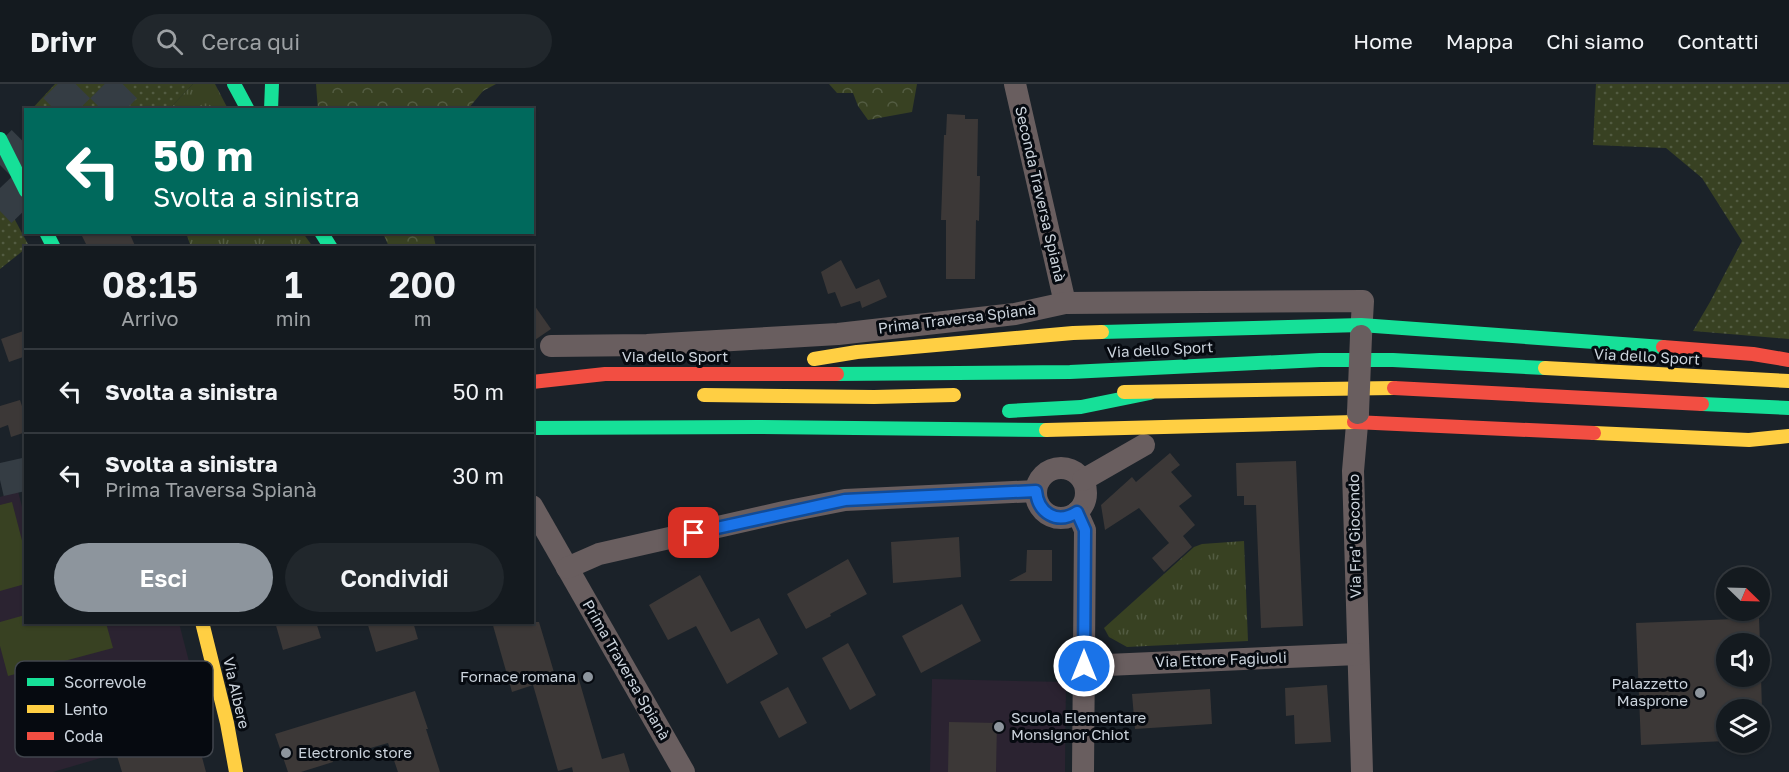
<!DOCTYPE html>
<html lang="it">
<meta charset="utf-8">
<style>
:root{--surface:#141a1f;--page:#21272c;--text:#f1f3f6;--muted:#9da1a4;--line:#33383d;--accent:#8d959d}
body{margin:0;font-family:"Golos Text",sans-serif;background:var(--page);color:var(--text);height:100vh;display:flex;flex-direction:column;font-size:22px;white-space:nowrap}
*{box-sizing:border-box;margin:0}
p{font-size:20px;color:var(--muted)}
.icon{flex:none;width:33px;height:33px;fill:none;stroke:currentColor;stroke-width:2;stroke-linecap:round;stroke-linejoin:round}
.map{position:relative;flex:1;overflow:hidden}
.side{position:absolute;left:24px;top:162px;width:510px;height:378px;display:flex;flex-direction:column;background:var(--surface);border-radius:0px;box-shadow:0 2px 4px #0004,0 0 0 2px var(--line)}
.side>*{flex:none}
.guide{position:absolute;left:24px;top:24px;width:510px;height:126px;border-radius:0px;box-shadow:0 2px 4px #0004,0 0 0 2px var(--line);background:#00695c;color:#fff;overflow:hidden}
.needle{width:39px;rotate:113deg}
.controls{position:absolute;left:1716px;top:483px;display:grid;gap:12px}
.controls a{display:grid;place-items:center;width:54px;height:54px;border-radius:50%;background:var(--surface);box-shadow:0 2px 4px #0004,0 0 0 2px var(--line);font-size:30px}
.pin{position:absolute;display:grid;place-items:center;width:51px;height:51px;color:#fff;margin:-26px;border-radius:12px;box-shadow:0 3px 9px #0006}
.me{position:absolute;width:66px;margin:-33px;rotate:0deg;stroke-linejoin:round;filter:drop-shadow(0 0 4px #0008)}
.turn{display:flex;align-items:center;gap:21px;height:126px;padding:0 30px;font-size:27px}
.turn .icon{width:78px;height:78px;stroke-width:2.5}
.turn b{display:block;font-size:42px;line-height:51px}
.eta{display:flex;justify-content:space-evenly;align-items:center;height:102px;text-align:center}
.eta b{font-size:36px;font-weight:600;line-height:42px}
.button{display:flex;gap:12px;margin-top:auto;padding:12px 30px}
.button a{flex:1;height:69px;border-radius:36px;background:var(--accent);color:#fff;font-size:24px;font-weight:600;line-height:69px;text-align:center}
.button a+a{background:var(--page);color:var(--text)}
ul{padding:0;list-style:none}
li{display:flex;align-items:center;gap:18px;height:84px;padding:0 30px;border-top:2px solid var(--line)}
li div{flex:1}
li b{display:block;font-size:22px}
li em{font-style:normal}
header{display:flex;align-items:center;gap:36px;box-sizing:border-box;height:84px;padding:0 30px;background:var(--surface);border-bottom:2px solid var(--line)}
header strong{font-size:28px}
nav{display:flex;gap:33px;margin-inline-start:auto;font-size:21px}
.search{width:420px;height:54px;background:var(--page);display:flex;align-items:center;gap:15px;box-sizing:border-box;padding:0 21px;border-radius:33px;color:var(--muted);font-size:22px}
.map>svg:first-child{display:block}
.education{fill:#2b2331}
.grass{fill:url(#grass-dots)}
.forest{fill:url(#forest-crowns)}
.park{fill:url(#park-tufts)}
.pitch{fill:#384122}
.building{fill:#3c3837}
.lines{fill:none;stroke-linecap:round;stroke-linejoin:round}
.highway-tunnel{stroke:#353d44;stroke-width:33;stroke-dasharray:33 16;stroke-linecap:butt}
.street{stroke:#695e5f;stroke-width:22}
.fast{stroke:#16e098;stroke-width:14}
.slow{stroke:#ffcf43;stroke-width:14}
.jam{stroke:#f24e42;stroke-width:14}
.street-bridge{stroke:#695e5f;stroke-width:22}
.route-casing{stroke:#114b97;stroke-width:15}
.route{stroke:#1a73e8;stroke-width:10}
.poi-dot{fill:#8d959d;stroke:#060a10;stroke-width:2}
.labels{text-anchor:middle;stroke-width:6;stroke-linejoin:round;paint-order:stroke}
.street-label{font-size:15px;fill:#cbd3dc;stroke:#060a10}
.poi-label{font-size:15px;fill:#cbd3dc;stroke:#060a10;text-anchor:end}
.key{fill:#060a10;stroke:#41464d;stroke-width:1.5}
.key-label{font-size:16px;fill:#cbd3dc}
</style>
<header>
<strong>Drivr</strong>
<div class="search"><svg class="icon" aria-label="search" viewBox="0 0 24 24"><circle cx="10" cy="10" r="6"/><path d="M15 15l6 6"/></svg>Cerca qui</div>
<nav><a>Home</a><a>Mappa</a><a>Chi siamo</a><a>Contatti</a></nav>
</header>
<div class="map">
<svg width="1789" height="688" viewBox="0 0 1789 688">
<defs>
<pattern id="grass-dots" width="8" height="8" patternUnits="userSpaceOnUse" patternTransform="scale(1.5)"><rect width="8" height="8" fill="#384122"/><path d="M2 2h.1M6 6h.1" fill="none" stroke="#535c42" stroke-width="1.8" stroke-linecap="round"/></pattern>
<pattern id="forest-crowns" width="20" height="18" patternUnits="userSpaceOnUse" patternTransform="scale(1.5)"><rect width="20" height="18" fill="#384122"/><path d="M2 6a3 3 0 1 1 6 0M12 15a3 3 0 1 1 6 0" fill="none" stroke="#535c42"/></pattern>
<pattern id="park-tufts" width="24" height="20" patternUnits="userSpaceOnUse" patternTransform="scale(1.5)"><rect width="24" height="20" fill="#384122"/><path d="M3 7l-1-3M5 7V3M7 7l1-3M15 17l-1-3M17 17v-4M19 17l1-3" fill="none" stroke="#535c42"/></pattern>
</defs>
<rect width="100%" height="100%" fill="#1b2229"/>
<g class="education">
<polygon points="18,407 25,434 26,538 179,539 206,643 53,688 0,688 0,413"/>
<polygon points="932,595 1066,598 1065,688 930,688"/>
</g>
<g class="grass">
<polygon points="55,0 193,0 169,25 31,26"/>
<polygon points="1596,0 1789,0 1789,255 1693,247 1710,218 1742,157 1702,94 1666,64 1593,61"/>
<polygon points="0,108 29,162 0,185"/>
</g>
<g class="forest">
<polygon points="316,0 511,0 496,0 483,7 468,25 318,26"/>
<polygon points="829,0 917,0 912,28 868,36 858,22 853,9 837,9"/>
<polygon points="383,149 433,149 436,163 389,163"/>
</g>
<g class="park">
<polygon points="193,0 215,0 228,25 169,25"/>
<polygon points="186,149 303,149 313,163 191,163"/>
<polygon points="1244,457 1248,557 1127,563 1109,553 1104,544 1194,463 1202,460"/>
</g>
<g class="pitch">
<polygon points="12,418 25,468 25,500 0,507 0,421"/>
<polygon points="25,531 26,538 106,539 113,564 8,592 0,562 0,538"/>
</g>
<g class="building">
<polygon points="947,30 965,31 965,35 978,35 977,92 980,92 979,137 976,136 975,195 946,195 946,136 941,136 944,51 946,51"/>
<polygon points="80,148 129,148 136,164 88,164"/>
<polygon points="841,176 856,205 879,195 887,213 862,224 860,217 841,223 835,208 828,210 821,188"/>
<polygon points="532,218 551,245 532,258"/>
<polygon points="26,246 26,272 9,278 1,255"/>
<polygon points="20,316 26,334 26,348 11,353 8,341 0,344 0,322"/>
<polygon points="1170,369 1180,381 1171,388 1192,412 1179,422 1195,441 1183,452 1192,463 1164,488 1152,474 1169,459 1139,424 1105,446 1101,421 1132,393 1136,398"/>
<polygon points="1296,377 1303,542 1261,544 1256,421 1244,421 1244,412 1237,412 1236,379"/>
<polygon points="959,453 961,493 893,499 891,458"/>
<polygon points="1027,466 1052,466 1052,497 1009,497 1026,488"/>
<polygon points="848,475 867,510 830,530 831,532 806,545 787,510"/>
<polygon points="700,491 731,548 759,534 778,570 727,600 696,542 668,556 649,521"/>
<polygon points="962,520 981,557 921,589 902,552"/>
<polygon points="1759,534 1760,560 1726,560 1726,592 1761,592 1762,626 1726,626 1726,657 1641,661 1636,539"/>
<polygon points="275,538 316,538 321,554 283,566"/>
<polygon points="367,538 413,538 418,555 376,568"/>
<polygon points="492,538 539,538 556,595 577,589 602,675 624,669 630,688 573,688 572,683 580,681 558,687 533,601 512,608"/>
<polygon points="848,559 876,611 850,626 822,574"/>
<polygon points="1327,601 1331,658 1295,660 1294,631 1286,632 1285,604"/>
<polygon points="788,603 807,639 779,654 760,618"/>
<polygon points="1210,605 1212,640 1135,645 1132,610"/>
<polygon points="415,607 428,645 426,645 440,688 398,688 388,659 332,675 333,678 301,688 288,688 275,650"/>
<polygon points="949,638 997,639 996,688 948,688"/>
<polygon points="164,657 169,671 199,662 206,688 122,688 117,672"/>
</g>
<g class="lines">
<g class="highway-tunnel">
<polyline points="55,26 81,0"/>
<polyline points="102,26 128,0"/>
<polyline points="0,81 26,55"/>
<polyline points="0,127 26,102"/>
<polyline points="0,396 26,390"/>
</g>
<g class="street">
<polyline points="1015,0 1065,219"/>
<polyline points="551,262 647,261 838,250 1015,230 1065,219 1363,217 1361,252"/>
<polyline points="1358,329 1353,387 1362,688"/>
<circle cx="1061" cy="409" r="25"/>
<polyline points="1083,396 1144,361"/>
<polyline points="532,422 684,688"/>
<polyline points="1077,428 1085,446 1083,688"/>
<polyline points="567,484 599,470 784,428 845,416 1036,407"/>
<polyline points="1084,582 1358,570"/>
</g>
<g class="fast">
<polyline points="234,0 248,26"/>
<polyline points="271,26 272,0"/>
<polyline points="0,55 26,107"/>
<polyline points="46,148 54,164"/>
<polyline points="321,148 331,164"/>
<polyline points="1102,248 1361,241 1663,263"/>
<polyline points="837,290 1070,288 1320,276 1393,276 1545,284"/>
<polyline points="1702,320 1789,324"/>
<polyline points="1009,327 1081,323 1150,309"/>
<polyline points="532,344 756,343 1046,346"/>
</g>
<g class="slow">
<polyline points="814,275 857,268 1073,249 1102,248"/>
<polyline points="1545,284 1789,297"/>
<polyline points="1124,308 1394,304"/>
<polyline points="704,311 874,313 954,311"/>
<polyline points="1046,346 1354,338"/>
<polyline points="1594,349 1749,356 1789,352"/>
<polyline points="202,538 227,639 236,688"/>
</g>
<g class="jam">
<polyline points="1663,263 1753,270 1789,276"/>
<polyline points="532,298 605,290 837,290"/>
<polyline points="1394,304 1702,320"/>
<polyline points="1354,338 1594,349"/>
</g>
<polyline class="street-bridge" points="1358,329 1361,252"/>
</g>
<g class="lines">
<g class="route-casing">
<path id="route" d="M694,449L845,416L1036,407C1038,429 1057,441 1077,428L1085,446L1084,582"/>
</g>
<use href="#route" class="route"/>
</g>
<g class="poi-dot">
<circle cx="588" cy="593" r="6"/>
<circle cx="1700" cy="609" r="6"/>
<circle cx="999" cy="643" r="6"/>
<circle cx="286" cy="669" r="6"/>
</g>
<g class="labels">
<g class="street-label">
<text transform="translate(1040 110) rotate(77)" y="5">Seconda Traversa Spianà</text>
<text transform="translate(957 235) rotate(-7)" y="5">Prima Traversa Spianà</text>
<text transform="translate(1160 266) rotate(-3)" y="5">Via dello Sport</text>
<text x="675" y="278">Via dello Sport</text>
<text transform="translate(1647 273) rotate(3)" y="5">Via dello Sport</text>
<text transform="translate(1355 452) rotate(-91)" y="5">Via Fra' Giocondo</text>
<text transform="translate(1221 576) rotate(-2)" y="5">Via Ettore Fagiuoli</text>
<text transform="translate(626 586) rotate(60)" y="5">Prima Traversa Spianà</text>
<text transform="translate(236 609) rotate(77)" y="5">Via Albere</text>
</g>
<g class="poi-label">
<text x="576" y="598">Fornace romana</text>
<text x="1688" y="605">Palazzetto<tspan x="1688" dy="17">Masprone</tspan></text>
<text x="1011" y="639" text-anchor="start">Scuola Elementare<tspan x="1011" dy="17">Monsignor Chiot</tspan></text>
<text x="298" y="674" text-anchor="start">Electronic store</text>
</g>
</g>
<rect x="15" y="577" width="198" height="96" rx="9" class="key"/>
<rect x="27" y="594" width="27" height="8" fill="#16e098"/>
<rect x="27" y="621" width="27" height="8" fill="#ffcf43"/>
<rect x="27" y="648" width="27" height="8" fill="#f24e42"/>
<g class="key-label">
<text x="64" y="604">Scorrevole</text>
<text x="64" y="631">Lento</text>
<text x="64" y="658">Coda</text>
</g>
</svg>
<div class="controls">
<a><svg class="needle" viewBox="-14 -14 28 28"><path d="M0-13l5 13h-10z" fill="#e53935"/><path d="M0 13l5-13h-10z" fill="#9da1a4"/></svg></a>
<a><svg class="icon" aria-label="sound" viewBox="0 0 24 24"><path d="M4 9h4l5-4v14l-5-4H4zM17 9q2 3 0 6"/></svg></a>
<a><svg class="icon" aria-label="layers" viewBox="0 0 24 24"><path d="M12 4l9 5-9 5-9-5zM3 14l9 5 9-5"/></svg></a>
</div>
<div class="pin" style="left:694px;top:449px;background:#d93025"><svg class="icon" aria-label="arrive" viewBox="0 0 24 24"><path d="M6 21V4h12l-3 4 3 4H6"/></svg></div>
<svg class="me" style="left:1084px;top:582px" viewBox="-20 -20 40 40"><circle r="17" fill="#1a73e8" stroke="#fff" stroke-width="3"/><path d="M0-11L8 9 0 5-8 9z" fill="#fff"/></svg>
<div class="guide">
<div class="turn"><svg class="icon" aria-label="left" viewBox="0 0 24 24"><path d="M17 20v-9H6M10 6l-5 5 5 5"/></svg><div><b>50 m</b>Svolta a sinistra</div></div>
</div>
<section class="side">
<div class="eta">
<div><b>08:15</b><p>Arrivo</p></div>
<div><b>1</b><p>min</p></div>
<div><b>200</b><p>m</p></div>
</div>
<ul>
<li><svg class="icon" aria-label="left" viewBox="0 0 24 24"><path d="M17 20v-9H6M10 6l-5 5 5 5"/></svg><div><b>Svolta a sinistra</b></div><em>50 m</em></li>
<li><svg class="icon" aria-label="left" viewBox="0 0 24 24"><path d="M17 20v-9H6M10 6l-5 5 5 5"/></svg><div><b>Svolta a sinistra</b><p>Prima Traversa Spianà</p></div><em>30 m</em></li>
</ul>
<div class="button"><a>Esci</a><a>Condividi</a></div>
</section>
</div>
